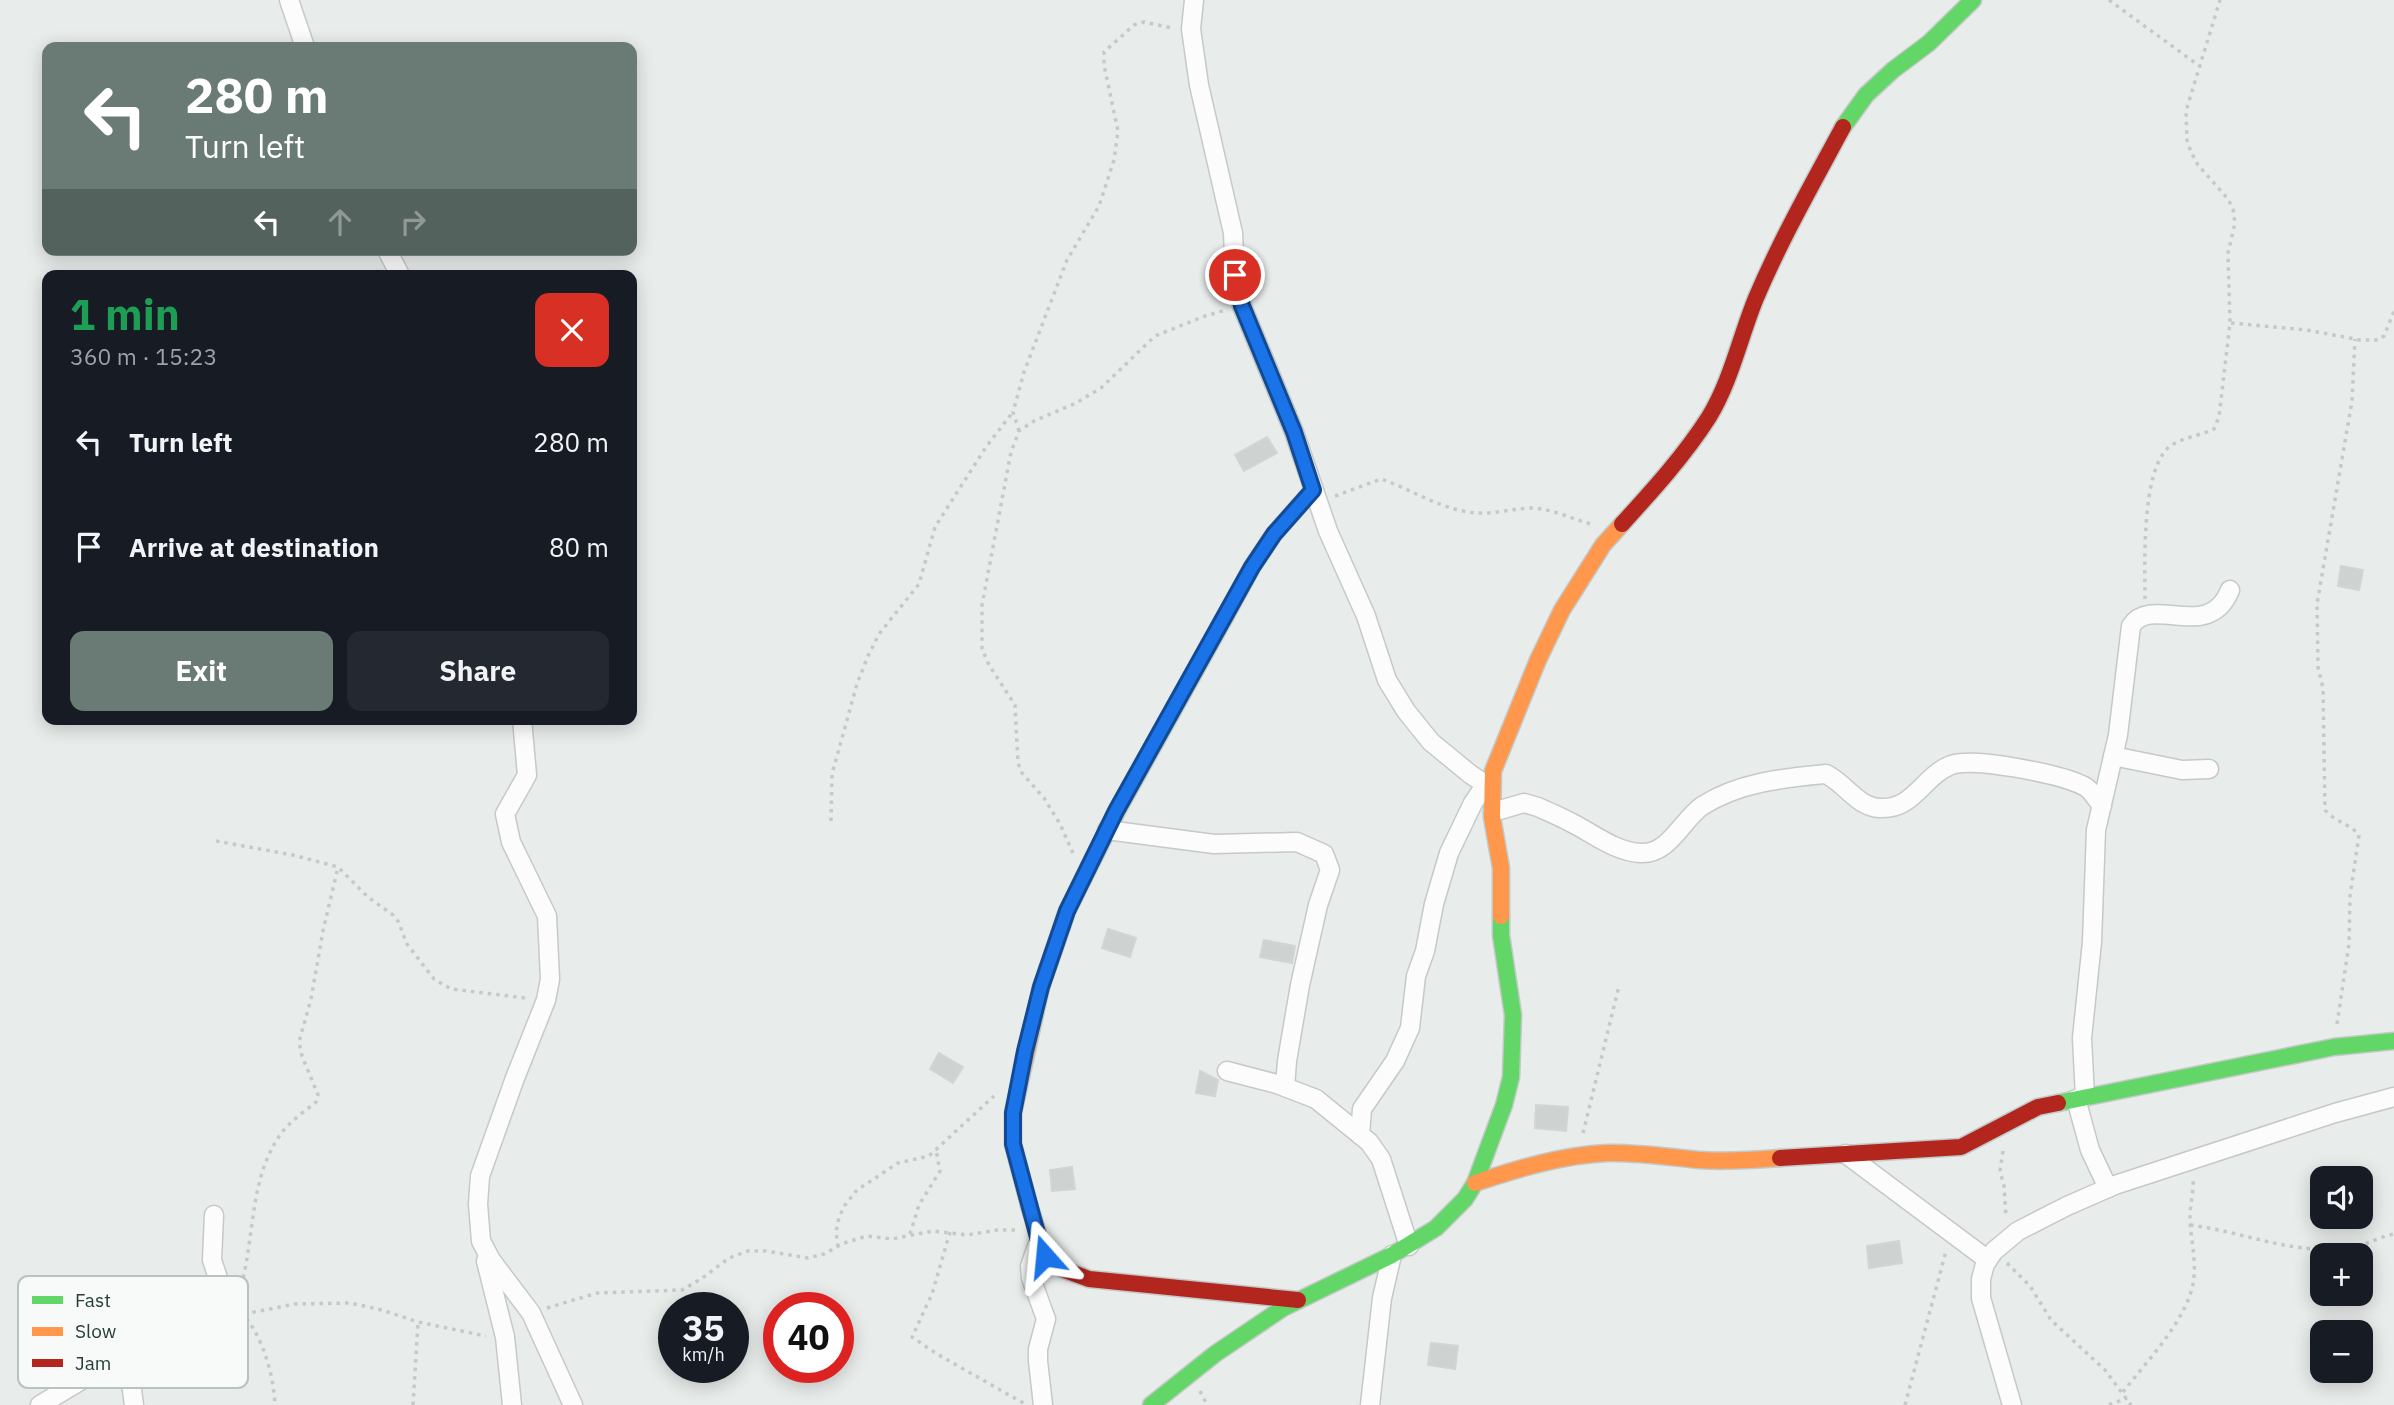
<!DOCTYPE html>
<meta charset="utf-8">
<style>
:root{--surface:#171b24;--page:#242831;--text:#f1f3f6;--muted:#9ea1a6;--accent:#6a7b76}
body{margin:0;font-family:"IBM Plex Sans",sans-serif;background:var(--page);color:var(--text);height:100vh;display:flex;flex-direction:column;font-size:26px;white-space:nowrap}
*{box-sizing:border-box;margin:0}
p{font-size:23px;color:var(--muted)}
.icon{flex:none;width:38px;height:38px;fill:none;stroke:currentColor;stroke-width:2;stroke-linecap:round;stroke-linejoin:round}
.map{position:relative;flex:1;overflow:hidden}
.details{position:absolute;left:42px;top:270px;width:595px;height:455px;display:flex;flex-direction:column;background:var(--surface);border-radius:14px;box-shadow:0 4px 18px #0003}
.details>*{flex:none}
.top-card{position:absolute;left:42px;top:42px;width:595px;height:214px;border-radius:14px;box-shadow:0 4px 18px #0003;background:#6a7b76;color:#fff;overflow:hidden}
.buttons{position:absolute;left:2310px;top:1166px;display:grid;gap:14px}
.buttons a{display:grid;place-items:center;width:63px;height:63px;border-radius:14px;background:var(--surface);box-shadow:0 4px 18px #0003;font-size:35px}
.speed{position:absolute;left:658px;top:1292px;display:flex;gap:14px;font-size:35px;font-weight:700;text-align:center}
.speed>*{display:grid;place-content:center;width:91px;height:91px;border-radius:50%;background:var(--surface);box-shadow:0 4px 18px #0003;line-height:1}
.speed small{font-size:18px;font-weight:400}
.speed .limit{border:10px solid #d22;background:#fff;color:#111}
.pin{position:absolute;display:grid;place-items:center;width:60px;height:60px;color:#fff;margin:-30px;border:4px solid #fff;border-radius:50%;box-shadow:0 2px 7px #0007}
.me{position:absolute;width:77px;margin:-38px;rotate:342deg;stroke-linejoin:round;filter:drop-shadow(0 0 5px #0008)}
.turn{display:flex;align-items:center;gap:24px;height:147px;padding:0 28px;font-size:32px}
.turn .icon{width:91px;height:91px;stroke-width:2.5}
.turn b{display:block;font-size:49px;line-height:60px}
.lanes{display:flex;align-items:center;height:66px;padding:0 28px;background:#0003;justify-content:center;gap:35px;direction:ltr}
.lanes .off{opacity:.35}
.round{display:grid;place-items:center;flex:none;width:74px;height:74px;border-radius:14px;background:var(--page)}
.headline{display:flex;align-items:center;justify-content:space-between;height:119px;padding:0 28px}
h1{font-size:42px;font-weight:700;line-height:52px;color:#1e9e55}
.cta{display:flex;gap:14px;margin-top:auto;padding:14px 28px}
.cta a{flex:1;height:80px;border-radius:14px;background:var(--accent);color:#fff;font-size:28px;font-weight:700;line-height:80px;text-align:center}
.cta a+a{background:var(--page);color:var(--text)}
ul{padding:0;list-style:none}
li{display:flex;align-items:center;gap:21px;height:105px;padding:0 28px}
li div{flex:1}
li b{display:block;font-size:26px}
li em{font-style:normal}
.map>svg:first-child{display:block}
.building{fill:#ced3d1;stroke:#d1d5d3;stroke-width:2}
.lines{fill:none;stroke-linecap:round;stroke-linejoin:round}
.street-casing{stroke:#c5c9c7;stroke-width:21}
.fast-casing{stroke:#c3c9c7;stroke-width:19}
.slow-casing{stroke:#c3c9c7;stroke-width:19}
.jam-casing{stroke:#c3c9c7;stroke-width:19}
.path{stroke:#c3cbc7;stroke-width:3.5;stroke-dasharray:3.5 5;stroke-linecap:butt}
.street{stroke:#fcfcfc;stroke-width:18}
.fast{stroke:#63d668;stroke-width:16}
.slow{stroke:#ff974d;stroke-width:16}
.jam{stroke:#b3261e;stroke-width:16}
.route-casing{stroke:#114b97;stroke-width:18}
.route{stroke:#1a73e8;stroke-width:12}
.key{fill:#f7faf8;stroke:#b8c2be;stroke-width:2}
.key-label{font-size:19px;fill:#263e37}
</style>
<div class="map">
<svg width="2394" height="1405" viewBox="0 0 2394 1405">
<rect width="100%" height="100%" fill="#e8ecea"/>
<g class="building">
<polygon points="1267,437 1277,453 1244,471 1235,455"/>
<polygon points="2341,566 2363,570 2359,590 2338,586"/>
<polygon points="1108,929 1136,938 1130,957 1102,948"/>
<polygon points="1264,940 1295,946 1292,963 1260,957"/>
<polygon points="939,1053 963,1067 953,1083 930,1069"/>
<polygon points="1200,1071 1218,1080 1215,1096 1196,1093"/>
<polygon points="1536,1105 1568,1107 1566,1131 1535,1128"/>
<polygon points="1072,1167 1075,1189 1052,1191 1050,1170"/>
<polygon points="1899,1241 1902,1263 1869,1268 1867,1246"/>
<polygon points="1431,1343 1458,1346 1455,1369 1428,1365"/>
</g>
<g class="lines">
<g class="street-casing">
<g id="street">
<polyline points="289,0 305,47"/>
<polyline points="1194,0 1191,29 1199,85 1233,233 1235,276 1242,306 1294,432 1328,531 1366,616 1387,680 1406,711 1431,742 1470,774 1491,788"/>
<polyline points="387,250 400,275"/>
<polyline points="522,719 527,775 505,814 511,842 547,916 550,979 546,1000 515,1078 480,1176 478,1204 481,1241 491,1260 531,1313 573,1405"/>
<polyline points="2113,756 2182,770 2209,769"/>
<path d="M1493,812L1524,803L1538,807C1549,812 1561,817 1572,823C1594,834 1614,851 1640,853C1669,855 1682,820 1702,806C1739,782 1784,778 1826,774C1845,783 1857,807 1880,808C1914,810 1923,776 1951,765C1975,757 2060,774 2084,786C2091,789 2096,799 2102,806"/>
<polyline points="1107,830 1214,844 1297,842 1324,854 1330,870 1318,905 1300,985 1287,1061 1285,1087"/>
<polyline points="1227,1071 1277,1084 1316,1099 1369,1142 1381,1159 1409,1246"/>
<path d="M2085,1097L2082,1038L2092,942L2096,830L2118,735L2131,626C2152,594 2209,643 2230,590"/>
<polyline points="2076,1099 2090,1150 2108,1188"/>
<polyline points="1360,1135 1362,1109 1395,1061 1410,1028 1416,976 1425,951 1434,904 1449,853 1473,803 1486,784"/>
<polyline points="1846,1154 1988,1260"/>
<polyline points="1039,1241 1030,1266 1031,1278 1046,1319 1038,1349 1038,1361 1043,1405"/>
<polyline points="486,1261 505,1337 512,1405"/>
<polyline points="40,1405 90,1375 125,1364"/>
<path d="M134,1405L132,1390L125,1364C138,1319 205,1328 223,1293L212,1260L214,1215"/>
<polyline points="1370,1405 1382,1298 1392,1255"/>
<polyline points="2012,1405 1981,1298 1981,1279 1985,1264 1994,1251 2018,1231 2067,1206 2115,1185 2335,1113 2394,1097"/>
</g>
</g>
<g class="fast-casing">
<g id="fast">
<polyline points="1843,127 1866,95 1893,70 1929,43 1973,0"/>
<polyline points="1062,926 1067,911 1117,811 1225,617"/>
<polyline points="2058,1103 2334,1047 2394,1041"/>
<polyline points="1151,1405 1215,1354 1283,1308 1392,1255 1436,1228 1465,1199 1475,1183 1504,1105 1511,1077 1513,1015 1501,935 1501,916"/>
</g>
</g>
<g class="slow-casing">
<g id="slow">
<polyline points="1225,617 1252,567 1274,534 1313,490"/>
<polyline points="1501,916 1501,868 1492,817 1493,771 1538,660 1562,610 1603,545 1622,524"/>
<path d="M1475,1183C1517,1169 1562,1155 1607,1153C1638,1152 1668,1157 1699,1160C1725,1162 1753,1160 1780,1158"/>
<polyline points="1029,1205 1013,1144 1013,1113 1041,987 1062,926"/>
</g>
</g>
<g class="jam-casing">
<g id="jam">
<path d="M1622,524C1653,490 1684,456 1709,417C1731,381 1740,337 1756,298C1781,239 1813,183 1843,127"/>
<polyline points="1780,1158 1961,1147 2038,1107 2058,1103"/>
<polyline points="1029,1205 1045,1256 1054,1266 1089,1279 1298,1300"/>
</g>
</g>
<g class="path">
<polyline points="2109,0 2198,65"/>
<polyline points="2231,323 2307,330 2360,340 2379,340 2384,336 2394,311"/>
<polyline points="1019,431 1013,412 1024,372 1067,260 1099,206 1114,160 1118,131 1104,65 1104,52 1134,25 1144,22 1172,28"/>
<path d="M1335,496L1381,479C1410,489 1437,507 1468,512C1490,516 1511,508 1533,508C1553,509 1572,519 1591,524"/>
<path d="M2145,599C2145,564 2141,471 2169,447C2182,437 2200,436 2214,429L2219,417L2230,323L2228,253L2235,223L2233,209L2228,199L2198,165L2191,152L2187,140L2186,111L2220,0"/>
<polyline points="831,821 832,774 857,684 868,656 879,634 919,584 935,527 986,447 1013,412"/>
<polyline points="216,841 293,855 338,867 368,897 393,915 398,921 407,944 434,979 451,989 526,998"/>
<polyline points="1073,853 1060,824 1044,798 1022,773 1018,763 1015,705 989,665 982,649 982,605 1011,452 1019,431 1034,421 1076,403 1101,388 1155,336 1205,316 1226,310"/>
<path d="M2337,1024L2349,944L2350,896L2359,835C2350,824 2334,821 2325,810L2323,688L2318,667L2317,604L2352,401L2355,339"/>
<polyline points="1583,1133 1619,986"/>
<polyline points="2003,1151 2000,1171 2004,1186 2006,1216"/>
<path d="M2190,1225C2245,1232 2291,1255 2347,1248C2363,1247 2378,1237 2394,1234"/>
<polyline points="950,1232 932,1294 912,1337 937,1354 1025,1404"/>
<polyline points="910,1234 919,1205 940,1171 936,1150"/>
<polyline points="838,1247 836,1232 839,1217 845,1205 857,1190 898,1163 929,1156 994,1096"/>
<polyline points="2007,1263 2030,1286 2051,1320 2105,1370 2131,1405"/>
<path d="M241,1286C255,1236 249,1180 280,1135C289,1122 304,1112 316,1102L318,1095L302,1056L299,1042L311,999L323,931L338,867"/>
<path d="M236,1305C261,1332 273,1369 275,1405"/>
<polyline points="547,1308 597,1293 682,1290 701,1279 729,1258 748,1251 766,1251 808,1258 824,1254 844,1243 867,1236 892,1239 933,1231 967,1235 998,1230 1015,1230"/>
<polyline points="244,1314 295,1304 350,1303 382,1310 418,1322 486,1336"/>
<polyline points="1200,1391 1207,1405"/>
<path d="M2123,1392C2146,1362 2191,1316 2194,1277C2196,1257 2190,1236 2190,1217C2190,1204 2194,1191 2193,1178"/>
<polyline points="413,1405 418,1323"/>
<polyline points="1905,1405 1946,1251"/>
<polyline points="2109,1405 2127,1398"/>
</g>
<use href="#street" class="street"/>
<use href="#fast" class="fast"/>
<use href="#slow" class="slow"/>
<use href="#jam" class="jam"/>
</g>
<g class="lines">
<g class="route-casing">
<polyline id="route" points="1045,1256 1039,1241 1013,1144 1013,1113 1025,1051 1041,987 1067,911 1116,811 1252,567 1274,534 1313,490 1294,432 1242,306 1235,275"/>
</g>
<use href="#route" class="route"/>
</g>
<rect x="18" y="1276" width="230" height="112" rx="10" class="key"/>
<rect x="32" y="1296" width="31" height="8" fill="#63d668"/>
<rect x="32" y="1327" width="31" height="9" fill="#ff974d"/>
<rect x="32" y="1359" width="31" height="8" fill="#b3261e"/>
<g class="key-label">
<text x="75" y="1307">Fast</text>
<text x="75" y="1338">Slow</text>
<text x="75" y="1370">Jam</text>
</g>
</svg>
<div class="buttons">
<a><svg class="icon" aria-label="sound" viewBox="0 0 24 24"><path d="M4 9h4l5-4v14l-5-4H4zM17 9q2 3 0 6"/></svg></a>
<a>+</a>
<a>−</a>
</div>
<div class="speed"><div>35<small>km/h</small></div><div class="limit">40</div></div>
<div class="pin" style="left:1235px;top:275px;background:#d93025"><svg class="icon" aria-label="arrive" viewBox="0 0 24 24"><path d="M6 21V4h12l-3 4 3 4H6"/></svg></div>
<svg class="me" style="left:1045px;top:1256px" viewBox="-20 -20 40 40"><path d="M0-17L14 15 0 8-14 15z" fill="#1a73e8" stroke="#fff" stroke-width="4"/></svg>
<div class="top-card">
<div class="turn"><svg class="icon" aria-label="left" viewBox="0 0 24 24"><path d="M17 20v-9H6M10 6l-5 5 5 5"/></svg><div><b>280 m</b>Turn left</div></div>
<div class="lanes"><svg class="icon" aria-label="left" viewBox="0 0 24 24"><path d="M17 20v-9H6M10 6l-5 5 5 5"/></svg><svg class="icon off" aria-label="ahead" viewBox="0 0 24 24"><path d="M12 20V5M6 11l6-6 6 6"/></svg><svg class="icon off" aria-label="right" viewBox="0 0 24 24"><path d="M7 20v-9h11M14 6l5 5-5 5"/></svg></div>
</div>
<section class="details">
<div class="headline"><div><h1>1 min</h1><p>360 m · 15:23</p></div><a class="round" style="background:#d93025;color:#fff"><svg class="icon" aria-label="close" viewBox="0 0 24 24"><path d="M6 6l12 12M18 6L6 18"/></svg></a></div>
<ul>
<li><svg class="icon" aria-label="left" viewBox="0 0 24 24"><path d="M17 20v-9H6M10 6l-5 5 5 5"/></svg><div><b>Turn left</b></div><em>280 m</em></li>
<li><svg class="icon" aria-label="arrive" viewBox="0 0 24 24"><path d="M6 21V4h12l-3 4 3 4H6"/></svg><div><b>Arrive at destination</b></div><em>80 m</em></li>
</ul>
<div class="cta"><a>Exit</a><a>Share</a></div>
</section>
</div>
